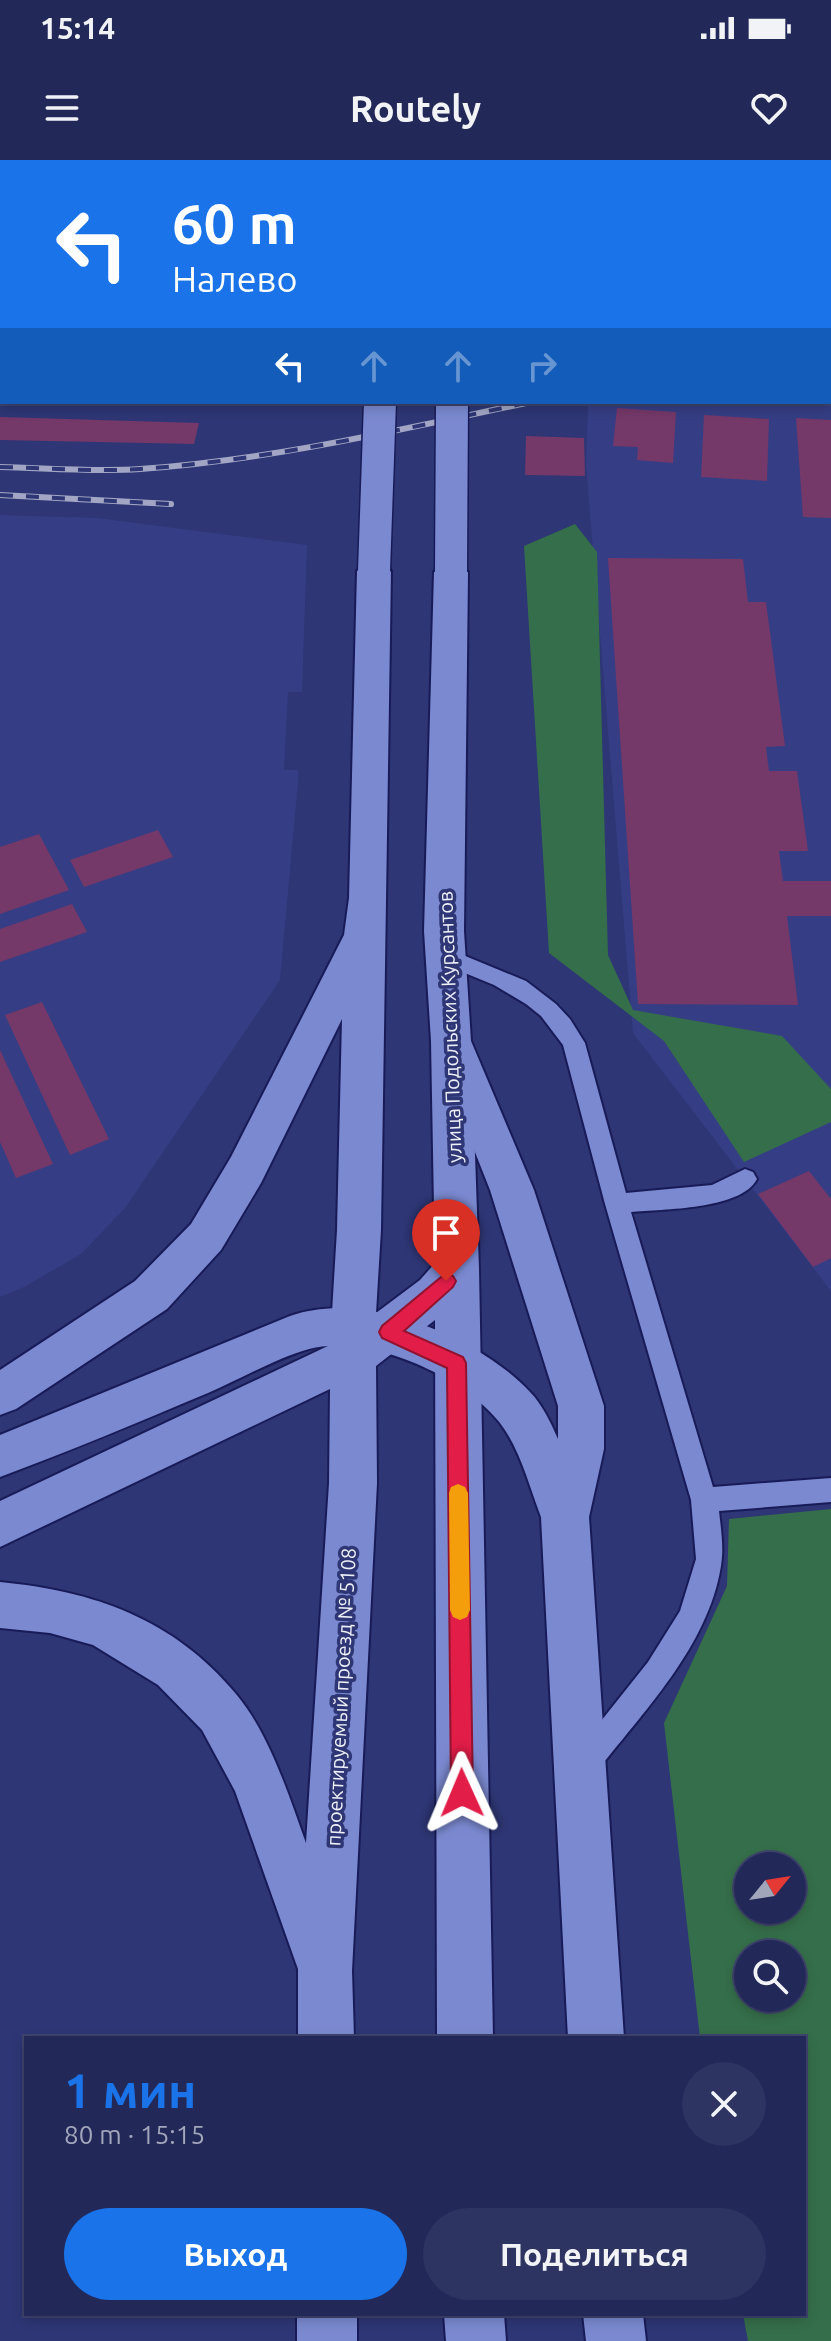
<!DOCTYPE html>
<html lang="ru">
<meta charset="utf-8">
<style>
:root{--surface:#222858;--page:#2e3461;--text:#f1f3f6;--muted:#a2a6ba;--line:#3f446e;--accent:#1a73e8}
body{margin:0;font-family:Ubuntu,sans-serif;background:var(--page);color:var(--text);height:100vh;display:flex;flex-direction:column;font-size:30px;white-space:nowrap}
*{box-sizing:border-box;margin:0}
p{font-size:26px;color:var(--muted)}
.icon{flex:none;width:44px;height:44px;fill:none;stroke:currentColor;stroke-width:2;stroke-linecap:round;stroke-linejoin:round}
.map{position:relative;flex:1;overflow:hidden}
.sheet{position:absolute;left:24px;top:1876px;width:782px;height:280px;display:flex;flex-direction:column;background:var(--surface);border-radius:0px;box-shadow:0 4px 12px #0003,0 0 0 2px var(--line)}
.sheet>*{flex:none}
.hud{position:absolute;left:0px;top:0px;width:832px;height:244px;box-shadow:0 4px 12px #0003,0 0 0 2px var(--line);background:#1a73e8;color:#fff;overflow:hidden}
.needle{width:52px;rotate:60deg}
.fabs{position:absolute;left:734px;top:1692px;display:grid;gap:16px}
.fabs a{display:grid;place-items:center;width:72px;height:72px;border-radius:50%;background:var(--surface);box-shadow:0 4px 12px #0003,0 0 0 2px var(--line);font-size:40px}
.pin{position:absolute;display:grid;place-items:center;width:68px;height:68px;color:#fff;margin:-82px -34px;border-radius:50% 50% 50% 0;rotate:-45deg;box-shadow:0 0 8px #0007}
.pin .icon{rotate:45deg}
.me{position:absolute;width:88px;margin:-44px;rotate:359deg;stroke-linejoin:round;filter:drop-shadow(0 0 6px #0008)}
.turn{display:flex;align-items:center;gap:28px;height:168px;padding:0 40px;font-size:36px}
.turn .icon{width:104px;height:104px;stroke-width:2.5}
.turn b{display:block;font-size:56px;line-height:68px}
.lanes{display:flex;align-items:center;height:76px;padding:0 40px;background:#0003;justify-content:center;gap:40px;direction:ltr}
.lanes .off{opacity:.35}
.round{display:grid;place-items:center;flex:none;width:84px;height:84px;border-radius:42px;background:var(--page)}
.summary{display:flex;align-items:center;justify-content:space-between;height:136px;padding:0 40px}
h1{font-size:48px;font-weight:700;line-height:60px;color:var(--accent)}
.cta{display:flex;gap:16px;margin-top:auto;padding:16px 40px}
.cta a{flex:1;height:92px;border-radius:48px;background:var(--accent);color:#fff;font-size:32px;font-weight:700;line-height:92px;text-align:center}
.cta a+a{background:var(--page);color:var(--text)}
.status{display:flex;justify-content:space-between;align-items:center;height:56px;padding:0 40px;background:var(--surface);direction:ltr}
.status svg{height:22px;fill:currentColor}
header{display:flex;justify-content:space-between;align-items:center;height:104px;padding:0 40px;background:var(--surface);font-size:36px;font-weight:700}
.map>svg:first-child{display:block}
.built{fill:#353e84}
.green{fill:#356e4a;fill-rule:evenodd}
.building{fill:#743869}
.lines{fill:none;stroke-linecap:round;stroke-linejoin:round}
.service-casing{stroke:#181b57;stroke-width:4}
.minor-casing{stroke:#181b57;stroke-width:4}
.secondary-casing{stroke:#181b57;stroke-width:4}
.service{fill:#7b89d0;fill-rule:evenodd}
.minor{fill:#7b89d0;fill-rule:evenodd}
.secondary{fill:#7b89d0;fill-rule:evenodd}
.rail-casing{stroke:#a2a6c4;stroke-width:6}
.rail{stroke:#2e3675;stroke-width:4;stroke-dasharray:13;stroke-linecap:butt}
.secondary-bridge-casing{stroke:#181b57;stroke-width:35;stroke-linecap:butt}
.secondary-bridge{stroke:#7b89d0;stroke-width:32}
.route{fill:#e11d48;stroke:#92132f;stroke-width:2}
.slow{fill:#f59e0b}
.labels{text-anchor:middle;stroke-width:7;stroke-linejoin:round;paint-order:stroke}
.street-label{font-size:20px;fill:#eef0f8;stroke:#2e3675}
</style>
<div class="status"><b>15:14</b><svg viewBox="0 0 49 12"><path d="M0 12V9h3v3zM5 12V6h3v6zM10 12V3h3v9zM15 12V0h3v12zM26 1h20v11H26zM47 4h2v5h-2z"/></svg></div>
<header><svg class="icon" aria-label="menu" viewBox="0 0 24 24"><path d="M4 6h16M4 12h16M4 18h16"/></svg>Routely<svg class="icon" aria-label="heart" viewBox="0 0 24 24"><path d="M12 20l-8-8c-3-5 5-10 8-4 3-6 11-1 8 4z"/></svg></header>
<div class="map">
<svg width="831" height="2181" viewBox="0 0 831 2181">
<rect width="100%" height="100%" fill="#2e3675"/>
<g class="built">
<polygon points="831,183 831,1131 633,873 586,305 588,245 577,242 830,242"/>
<polygon points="0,355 97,358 307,385 302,532 288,532 284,610 298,610 298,622 280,820 125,1048 81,1094 24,1127 0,1137"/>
</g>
<g class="green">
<polygon points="575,364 597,392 608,795 633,850 782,876 831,929 831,962 744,1002 664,881 549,793 524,386"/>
<path d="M831,1349V2181H748L743,2154H804V1878H700L664,1563L727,1426L729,1359ZM792,1706V1750H748V1706ZM748,1794H792V1838H748Z"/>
</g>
<g class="building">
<polygon points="617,248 676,252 673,303 637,300 638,287 613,286"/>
<polygon points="704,255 769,259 767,321 701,317"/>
<polygon points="0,257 199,263 194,284 0,280"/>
<polygon points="796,258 831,260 831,358 803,357"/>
<polygon points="526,276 584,278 585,316 525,315"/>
<polygon points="608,398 743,399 748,442 766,442 785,586 766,587 769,611 797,611 808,691 779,691 783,721 831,721 831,756 787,756 798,845 638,844"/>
<polygon points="158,670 173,697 84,727 70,700"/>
<polygon points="39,674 69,730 0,754 0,687"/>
<polygon points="72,744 87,772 0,802 0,769"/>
<polygon points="42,842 109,979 70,995 5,855"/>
<polygon points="0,890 53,1004 16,1018 0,982"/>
<polygon points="809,1011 831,1039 831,1098 813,1107 758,1034"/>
</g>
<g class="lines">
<g class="service-casing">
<path id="service" d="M446,788L526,821L556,844L570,859L585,883L626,1033L712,1025L745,1009L753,1012L757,1019C741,1050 662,1049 631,1052L713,1327L831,1318V1342L719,1351C721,1369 724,1388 721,1406C708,1487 642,1553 594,1615L584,1619L574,1615L570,1605L574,1595L648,1502L680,1451L696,1399L691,1340L605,1044L563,885L541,856L526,844L494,825L438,802L435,796L438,790Z"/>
</g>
<g class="minor-casing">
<g id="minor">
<path d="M451,865L465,870L471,881L534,1030L604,1246V1289L589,1357L624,1878H568L541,1357C529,1326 520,1289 500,1263C462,1215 369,1174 309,1189C277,1198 240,1219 208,1233C139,1262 70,1291 0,1317V1275L290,1156C364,1129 478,1176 530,1232C542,1244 551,1263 558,1279V1246L490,1030L431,881L437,870Z"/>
<polygon points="583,2154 643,2154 646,2181 586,2181"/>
</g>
</g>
<g class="secondary-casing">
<g id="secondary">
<rect x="375" y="0" width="28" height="2"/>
<rect x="439" y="0" width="28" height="2"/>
<path d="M374,400L386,403L391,411L381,1070L376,1153L420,1120L435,1103L431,881L424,771L434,412L439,404L451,401L463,404L468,412L464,771L471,881L479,1109L493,1878H437L435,1160L376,1206L377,1323L352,1811L354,1878H298V1809L235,1631L202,1570L158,1525L93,1485L50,1473L0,1468V1422C94,1431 174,1459 236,1534C269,1573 289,1636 306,1683L329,1323L330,1229L0,1387V1341L330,1185L337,1070L342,859L261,1023L221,1090L167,1149L16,1249L0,1255V1210L135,1121L191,1064L231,997L344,775L349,738L357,411L362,403Z"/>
<rect x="297" y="2154" width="60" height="27"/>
<polygon points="444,2154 504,2154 506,2181 446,2181"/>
</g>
</g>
<use href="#service" class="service"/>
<use href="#minor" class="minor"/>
<use href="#secondary" class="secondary"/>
<g class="rail-casing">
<g id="rail">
<path d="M0,307C47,308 94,312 140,309C272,300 402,269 531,242"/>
<polyline points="0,335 171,344"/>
</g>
</g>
<use href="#rail" class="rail"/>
<g class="secondary-bridge-casing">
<g id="secondary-bridge">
<polyline points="374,411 380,242"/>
<polyline points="451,412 452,242"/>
</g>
</g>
<use href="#secondary-bridge" class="secondary-bridge"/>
</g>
<polygon class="route" points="446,1113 453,1116 456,1121 453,1127 404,1171 463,1197 466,1203 473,1633 470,1640 462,1644 455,1640 451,1633 447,1208 382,1178 379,1172 382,1166"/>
<polygon class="slow" points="458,1324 465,1327 468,1333 470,1450 467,1457 460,1460 453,1457 450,1450 449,1333 451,1327"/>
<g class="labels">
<g class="street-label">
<text transform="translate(450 867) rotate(-92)" y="7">улица Подольских Курсантов</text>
<text transform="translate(341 1537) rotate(-87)" y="7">проектируемый проезд № 5108</text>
</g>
</g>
</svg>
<div class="fabs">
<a><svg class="needle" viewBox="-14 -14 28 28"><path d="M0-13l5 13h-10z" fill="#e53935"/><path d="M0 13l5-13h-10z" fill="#a2a6ba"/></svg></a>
<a><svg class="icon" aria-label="search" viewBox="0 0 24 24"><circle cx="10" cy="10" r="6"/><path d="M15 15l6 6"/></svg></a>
</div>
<div class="pin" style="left:446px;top:1121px;background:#d93025"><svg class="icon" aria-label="arrive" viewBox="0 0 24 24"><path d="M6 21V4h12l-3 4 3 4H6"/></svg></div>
<svg class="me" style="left:462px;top:1633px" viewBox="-20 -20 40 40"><path d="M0-17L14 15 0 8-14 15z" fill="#e11d48" stroke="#fff" stroke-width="4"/></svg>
<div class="hud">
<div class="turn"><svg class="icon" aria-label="left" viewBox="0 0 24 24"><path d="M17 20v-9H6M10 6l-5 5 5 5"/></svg><div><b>60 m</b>Налево</div></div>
<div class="lanes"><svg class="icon" aria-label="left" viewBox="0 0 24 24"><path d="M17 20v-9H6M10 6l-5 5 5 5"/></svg><svg class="icon off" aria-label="ahead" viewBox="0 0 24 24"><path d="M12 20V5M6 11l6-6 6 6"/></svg><svg class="icon off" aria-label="ahead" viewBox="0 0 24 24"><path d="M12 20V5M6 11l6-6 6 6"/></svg><svg class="icon off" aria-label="right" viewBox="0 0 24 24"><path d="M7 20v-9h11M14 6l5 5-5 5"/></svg></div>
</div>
<section class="sheet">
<div class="summary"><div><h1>1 мин</h1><p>80 m · 15:15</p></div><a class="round"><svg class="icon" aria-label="close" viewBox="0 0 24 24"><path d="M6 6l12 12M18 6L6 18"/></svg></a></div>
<div class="cta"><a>Выход</a><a>Поделиться</a></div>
</section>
</div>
